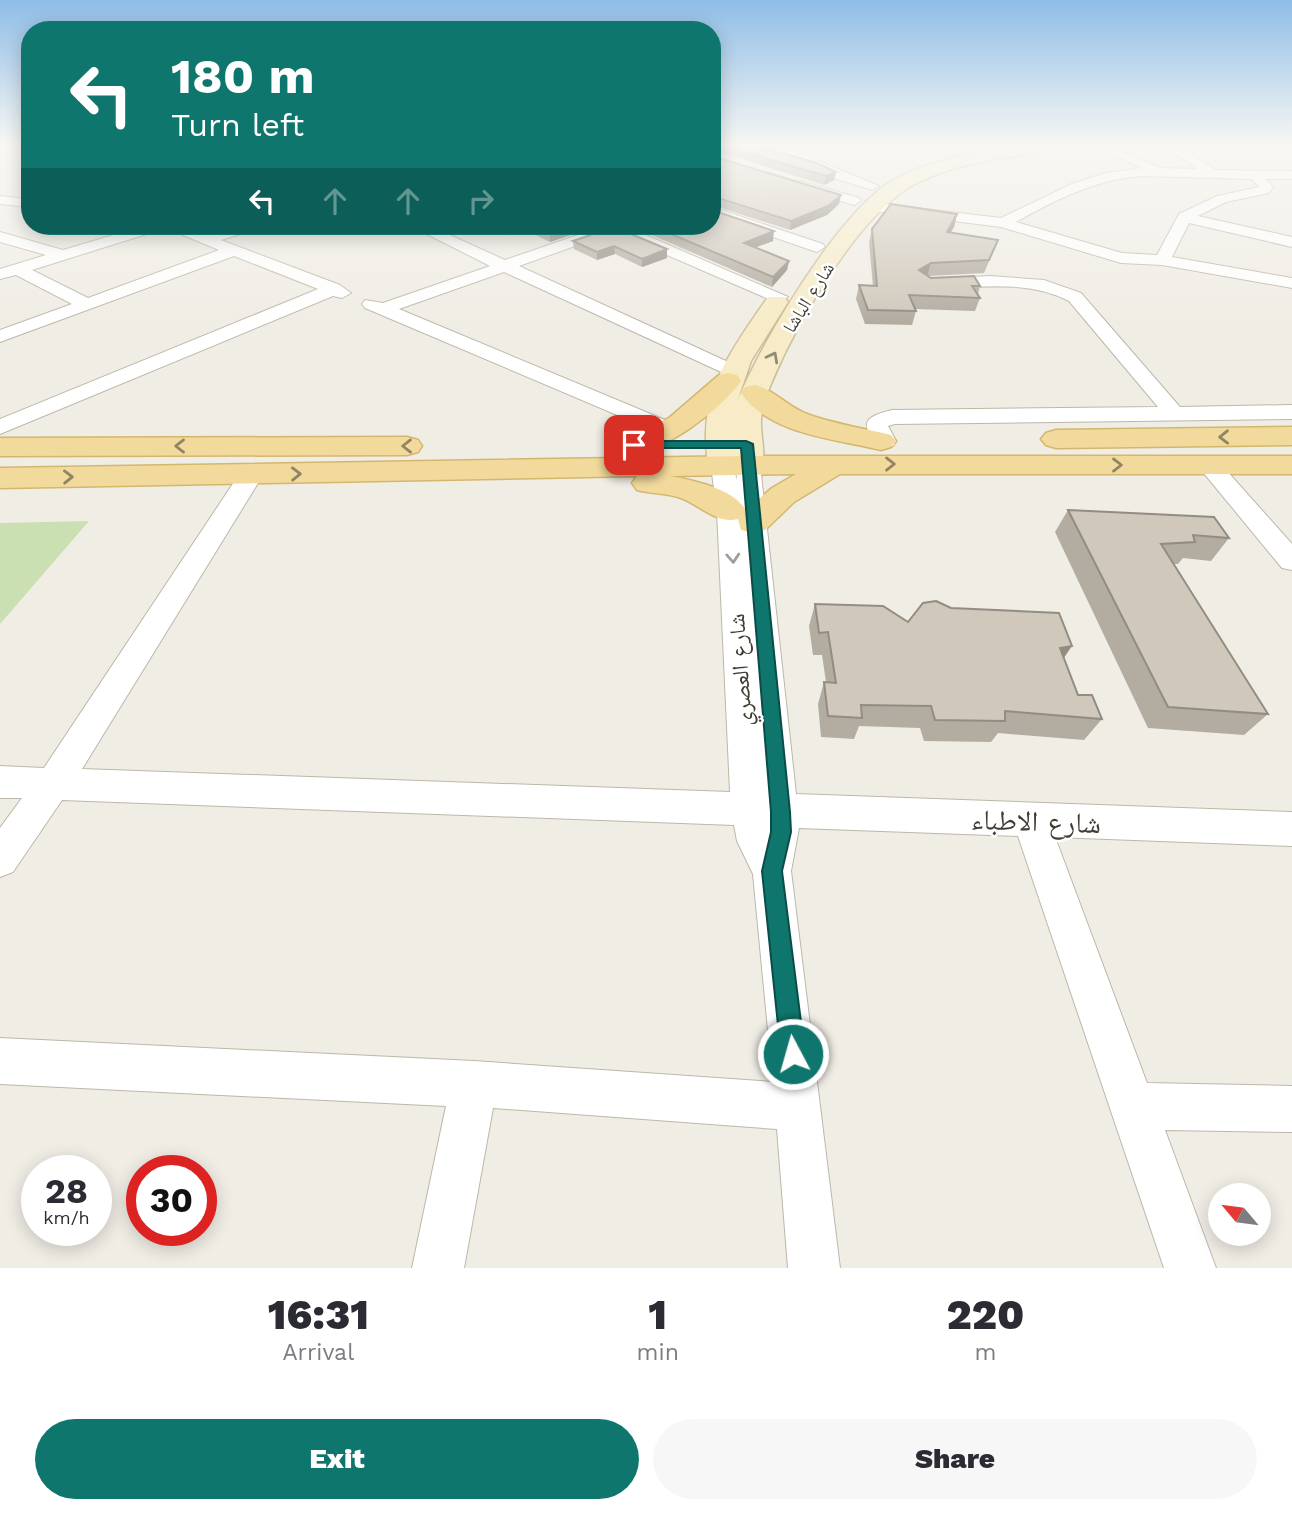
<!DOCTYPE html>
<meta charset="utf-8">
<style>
:root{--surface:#fff;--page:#f7f7f7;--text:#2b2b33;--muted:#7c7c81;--accent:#0f766e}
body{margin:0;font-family:"Work Sans","Noto Naskh Arabic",sans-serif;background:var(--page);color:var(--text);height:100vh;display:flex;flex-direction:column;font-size:26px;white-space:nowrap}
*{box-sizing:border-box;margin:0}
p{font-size:23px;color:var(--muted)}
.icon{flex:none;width:38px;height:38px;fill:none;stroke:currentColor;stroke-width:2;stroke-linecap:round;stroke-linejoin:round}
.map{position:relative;height:1268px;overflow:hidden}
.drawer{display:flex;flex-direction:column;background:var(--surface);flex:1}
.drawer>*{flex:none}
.banner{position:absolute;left:21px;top:21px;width:700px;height:214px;border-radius:28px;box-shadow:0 4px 18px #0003;background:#0f766e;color:#fff;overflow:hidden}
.needle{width:46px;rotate:299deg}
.controls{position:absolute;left:1208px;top:1183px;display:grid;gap:14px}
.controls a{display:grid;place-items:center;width:63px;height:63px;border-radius:50%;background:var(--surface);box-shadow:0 4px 18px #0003;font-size:35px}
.speed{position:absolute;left:21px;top:1155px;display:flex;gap:14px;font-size:35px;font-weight:700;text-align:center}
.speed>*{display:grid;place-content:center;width:91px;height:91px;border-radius:50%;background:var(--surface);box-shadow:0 4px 18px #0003;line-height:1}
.speed small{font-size:18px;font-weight:400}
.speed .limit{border:10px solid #d22;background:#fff;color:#111}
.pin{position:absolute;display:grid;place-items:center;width:60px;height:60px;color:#fff;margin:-30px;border-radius:14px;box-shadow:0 4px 10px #0006}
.me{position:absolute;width:77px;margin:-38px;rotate:354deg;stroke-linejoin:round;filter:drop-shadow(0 0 5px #0008)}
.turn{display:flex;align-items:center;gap:24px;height:147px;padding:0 35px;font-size:32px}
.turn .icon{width:91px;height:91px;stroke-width:2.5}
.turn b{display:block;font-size:49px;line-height:60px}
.lanes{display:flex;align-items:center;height:66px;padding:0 35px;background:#0003;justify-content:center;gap:35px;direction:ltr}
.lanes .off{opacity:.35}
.eta{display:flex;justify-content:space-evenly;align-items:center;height:119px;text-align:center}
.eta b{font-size:42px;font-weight:800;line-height:49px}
.cta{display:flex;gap:14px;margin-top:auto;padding:14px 35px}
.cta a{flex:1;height:80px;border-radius:42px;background:var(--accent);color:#fff;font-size:28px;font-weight:800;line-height:80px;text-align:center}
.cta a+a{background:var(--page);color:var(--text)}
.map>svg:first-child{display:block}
.green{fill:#cae0b2}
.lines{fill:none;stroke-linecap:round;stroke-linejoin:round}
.minor-casing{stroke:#bdb7ab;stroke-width:2}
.secondary-casing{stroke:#cabf99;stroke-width:3}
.primary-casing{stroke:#d4b76f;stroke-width:3}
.minor{fill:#fff;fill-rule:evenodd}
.secondary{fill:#f7ecc7;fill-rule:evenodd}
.primary{fill:#f1da9c;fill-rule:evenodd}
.wall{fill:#b3aca1}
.shaded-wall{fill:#928c83}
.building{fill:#d0c8bb;stroke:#928c83;stroke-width:2}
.oneway{stroke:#938c77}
.oneway2{stroke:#908463}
.oneway3{stroke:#a09e9a}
.route{fill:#0f766e;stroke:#0a4d48;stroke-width:2}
.labels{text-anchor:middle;stroke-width:5;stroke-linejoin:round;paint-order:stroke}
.far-street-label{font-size:19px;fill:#413d35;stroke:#fff}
.street-label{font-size:23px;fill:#413d35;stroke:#fff}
.near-street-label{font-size:28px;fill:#413d35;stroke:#fff}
</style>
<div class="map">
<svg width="1292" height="1268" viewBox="0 0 1292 1268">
<rect width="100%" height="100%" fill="#f0ede5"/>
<polygon class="green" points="89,521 0,624 0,523"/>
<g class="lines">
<g class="minor-casing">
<g id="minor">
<polygon points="5,145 20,145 0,156 0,147"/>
<polygon points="766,145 781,145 879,186 872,190 837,179"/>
<path d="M1092,145H1107L1160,168L1197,169L1167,147L1178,145L1216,170L1292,171V179H1266L1273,187L1269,193L1226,202L1198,216L1292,237V247L1189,223L1172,257L1292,278V288L1162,265L1121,263L1001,227L874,211L867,207L874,203L1001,218L1074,183L1106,173L1141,168ZM1140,176L1252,179L1259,187L1217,196L1179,214L1157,255L1122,253L1016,222C1055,200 1095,180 1140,176Z"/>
<polygon points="801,181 859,198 861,201 854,205 796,188 794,185"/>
<polygon points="0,196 30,199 30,207 0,204"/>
<polygon points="712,207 823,244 825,247 817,252 811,250 712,216"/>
<path d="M144,226H185L206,234L236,226H259L257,229L221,240L340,285L351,293L342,298L333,296L0,434V419L318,289L234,256L0,342V330L72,304L16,275L0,279V269L46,255L0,242V232L63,250ZM166,228L219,250L88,298L32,270Z"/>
<polygon points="411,226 430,226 505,260 604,226 625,226 788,297 779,302 773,301 614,232 519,266 739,367 742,371 739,375 732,377 504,272 399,309 677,425 680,430 677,435 669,437 365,308 362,304 365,300 383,303 490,266"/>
<path d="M990,276L1044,280L1081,293L1180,407L1292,405V419L895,424L888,426L896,441L893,446H877C860,422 864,417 892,410L1158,407L1069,301C1028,280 983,287 938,289L929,284L938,279Z"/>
<polygon points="748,458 756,460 760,465 796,794 1292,812 1292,846 1055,837 1147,1083 1292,1086 1292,1132 1165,1130 1216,1268 1164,1268 1018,836 799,828 791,871 840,1268 788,1268 777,1129 493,1108 464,1268 412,1268 446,1106 0,1084 0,1038 474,1061 773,1082 753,874 737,841 734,825 62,800 13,872 0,877 0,828 22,798 0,798 0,766 44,768 242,470 260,470 263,475 82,769 730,792 717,511 711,466 715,461 731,461 737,480 736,465 740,460"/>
<polygon points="1210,459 1218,461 1292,544 1292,570 1282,568 1202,471 1198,466 1202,461"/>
</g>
</g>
<g class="secondary-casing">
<path id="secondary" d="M1031,145H1066L1058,150C1012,157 961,161 919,182C860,210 796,324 771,384C766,396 762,408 761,420C760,436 768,459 759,472L748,474L736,470L723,475L712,473C706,463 707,452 706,441C704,384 737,342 768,297H784L788,302L751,361L737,402C761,343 838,213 892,181C933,157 985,152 1031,145Z"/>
</g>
<g class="primary-casing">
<g id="primary">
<path d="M728,373L737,375L741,381C722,409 657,460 622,451L618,445L622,439L669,418L719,375Z"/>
<path d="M755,385C773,389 788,407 807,414C834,424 863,428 891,435L896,441L891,447L881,450C836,439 770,435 741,393L745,387Z"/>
<polygon points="1292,427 1292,445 1056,448 1046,445 1041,439 1046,433 1056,430"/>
<polygon points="407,437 418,440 422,446 418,452 407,455 0,456 0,438"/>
<path d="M748,456H1292V474H840L794,502L765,530L753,533L741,530L738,519C718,525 700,505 681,498C667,493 652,494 637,490L632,483L637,476L0,488V468ZM796,474L772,488L746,510C732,488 695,481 670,476Z"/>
</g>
</g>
<use href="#minor" class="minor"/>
<use href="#secondary" class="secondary"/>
<use href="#primary" class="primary"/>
</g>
<g class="wall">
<polygon points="712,145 754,145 836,172 834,180 824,185 713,150"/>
<polygon points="712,156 841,195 839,204 827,215 790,230 712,205"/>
<polygon points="957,214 954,227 950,232 998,240 984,273 928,276 931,278 980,286 978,294 980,298 975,311 915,309 916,311 912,325 865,324 856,299 859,285 873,286 869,242 872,229"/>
<polygon points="456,226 489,226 466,231"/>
<polygon points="517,226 597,226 550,242"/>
<polygon points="631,226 712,226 773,241 756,247 789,261 787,270 772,287"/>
<polygon points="573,241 667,249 667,258 642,267 615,254 597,260 574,249"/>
<polygon points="1068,510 1229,538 1211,561 1183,558 1178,564 1173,564 1268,714 1244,735 1148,728 1055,532"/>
<polygon points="815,604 908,622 1064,658 1078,695 1102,719 1084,740 998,733 991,742 924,741 920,728 859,726 854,739 821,737 818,704 824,682 826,682 822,655 813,655 809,626"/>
</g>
<g class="shaded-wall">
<polygon points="836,172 834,180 824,185 826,176"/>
<polygon points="841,195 839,204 827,215 790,230 791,221"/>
<polygon points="957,214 954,227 943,245 947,232"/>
<polygon points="466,226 489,226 466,231"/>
<polygon points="569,226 597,226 550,242 549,232"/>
<polygon points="774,231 773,241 743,252 744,243"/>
<polygon points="614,246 615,254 597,260 597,252"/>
<polygon points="667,249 667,258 642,267 642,259"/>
<polygon points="789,261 787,270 772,287 773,277"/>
<polygon points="931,263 927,276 919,270"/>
<polygon points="1072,646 1057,668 1060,648"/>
</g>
<g class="building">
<polygon points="720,145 754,145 817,163 836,172 826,176"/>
<polygon points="712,156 841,195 828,206 791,221 712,196"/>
<polygon points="891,204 957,214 947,232 998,240 989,260 931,263 919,270 931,278 974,276 980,286 972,286 980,298 909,295 916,311 868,310 859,285 877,286 872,229"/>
<polygon points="712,210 774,231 744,243 789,261 773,277 652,226 712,226"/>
<polygon points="535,226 569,226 549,232"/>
<polygon points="614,227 667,249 642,259 614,246 597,252 573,241"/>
<polygon points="1068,510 1214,517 1229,538 1193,535 1195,542 1161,544 1268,714 1168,707"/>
<polygon points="936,601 951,608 1059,613 1072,646 1060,648 1078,695 1092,695 1102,719 1005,711 1005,721 935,720 931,706 861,705 862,718 828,716 824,682 836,683 828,632 819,633 815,604 883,606 908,622 923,603"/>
</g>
<defs><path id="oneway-chevron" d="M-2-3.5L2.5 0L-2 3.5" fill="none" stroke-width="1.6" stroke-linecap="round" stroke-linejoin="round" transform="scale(1.75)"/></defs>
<use class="oneway" href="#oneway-chevron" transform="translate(773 357) rotate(-62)"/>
<g class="oneway2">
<use href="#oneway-chevron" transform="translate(1224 437) rotate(179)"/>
<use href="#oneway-chevron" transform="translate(180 446) rotate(180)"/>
<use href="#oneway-chevron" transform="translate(407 446) rotate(180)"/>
<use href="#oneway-chevron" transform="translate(890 464)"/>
<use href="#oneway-chevron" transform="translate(1117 465)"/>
<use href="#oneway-chevron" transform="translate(296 474) rotate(-1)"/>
<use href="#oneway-chevron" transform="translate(68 477) rotate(-1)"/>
</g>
<use class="oneway3" href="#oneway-chevron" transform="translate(733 558) rotate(86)"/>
<linearGradient id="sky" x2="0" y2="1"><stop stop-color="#8ebde7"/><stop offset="0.45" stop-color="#f8f7f3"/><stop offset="1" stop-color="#f8f7f3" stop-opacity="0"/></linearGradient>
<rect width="1292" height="322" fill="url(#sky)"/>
<polygon class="route" points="746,441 753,444 790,812 791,832 782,871 805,1054 802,1063 793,1066 785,1063 781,1054 762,871 771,832 771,812 741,448 634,448 627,445 634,441"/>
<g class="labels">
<g class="far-street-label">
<text transform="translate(808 297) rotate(-58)" y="7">شارع الباشا</text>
</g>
<g class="street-label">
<text transform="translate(740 670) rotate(-94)" y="8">شارع العصري</text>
</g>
<g class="near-street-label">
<text transform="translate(1036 821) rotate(2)" y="10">شارع الاطباء</text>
</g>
</g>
</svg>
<div class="controls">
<a><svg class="needle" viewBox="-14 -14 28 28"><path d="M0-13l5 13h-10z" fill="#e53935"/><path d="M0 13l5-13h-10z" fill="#7c7c81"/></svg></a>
</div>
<div class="speed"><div>28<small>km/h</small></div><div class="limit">30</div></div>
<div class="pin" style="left:634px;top:445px;background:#d93025"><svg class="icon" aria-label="arrive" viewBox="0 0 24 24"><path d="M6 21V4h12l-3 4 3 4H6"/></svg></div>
<svg class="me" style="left:793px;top:1054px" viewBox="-20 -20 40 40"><circle r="17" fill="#0f766e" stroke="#fff" stroke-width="3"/><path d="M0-11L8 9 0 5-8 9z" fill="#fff"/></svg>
<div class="banner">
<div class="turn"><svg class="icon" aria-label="left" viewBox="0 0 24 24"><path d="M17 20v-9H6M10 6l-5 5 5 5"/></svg><div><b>180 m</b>Turn left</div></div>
<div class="lanes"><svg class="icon" aria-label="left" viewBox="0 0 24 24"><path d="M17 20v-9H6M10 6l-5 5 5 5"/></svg><svg class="icon off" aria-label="ahead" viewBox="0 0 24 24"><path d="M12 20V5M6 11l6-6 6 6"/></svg><svg class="icon off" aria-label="ahead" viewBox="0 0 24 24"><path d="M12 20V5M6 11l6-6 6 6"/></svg><svg class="icon off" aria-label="right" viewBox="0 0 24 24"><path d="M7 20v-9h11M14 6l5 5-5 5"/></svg></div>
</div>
</div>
<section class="drawer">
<div class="eta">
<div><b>16:31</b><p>Arrival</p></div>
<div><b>1</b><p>min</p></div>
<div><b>220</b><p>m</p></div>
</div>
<div class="cta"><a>Exit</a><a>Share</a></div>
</section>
